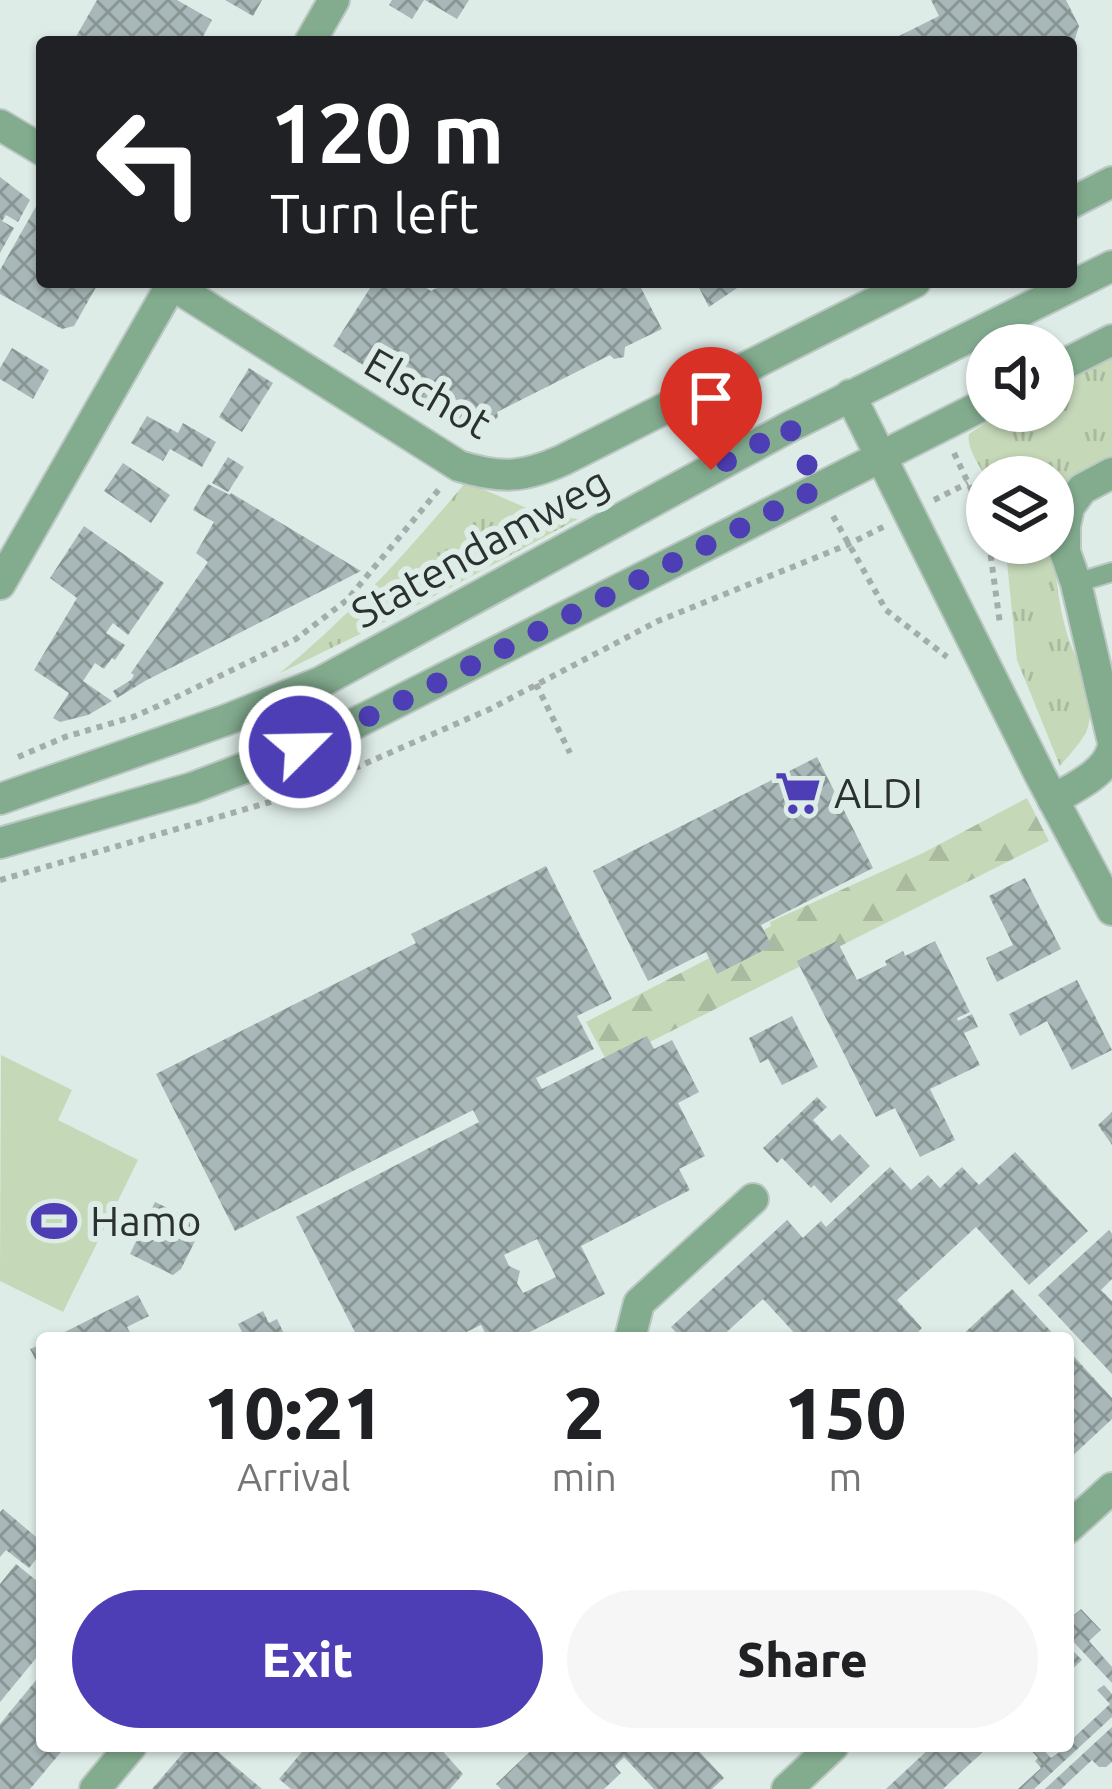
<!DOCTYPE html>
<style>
:root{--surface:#fff;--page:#f6f6f6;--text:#202124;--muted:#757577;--accent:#4e3eb5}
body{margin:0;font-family:Ubuntu,sans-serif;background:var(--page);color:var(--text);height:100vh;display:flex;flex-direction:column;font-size:45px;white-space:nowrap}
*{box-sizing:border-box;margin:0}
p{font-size:39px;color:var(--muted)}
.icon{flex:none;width:66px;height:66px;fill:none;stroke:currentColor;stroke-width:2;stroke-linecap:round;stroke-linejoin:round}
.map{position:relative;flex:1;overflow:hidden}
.side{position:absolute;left:36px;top:1332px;width:1038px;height:420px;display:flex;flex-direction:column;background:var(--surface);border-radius:12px;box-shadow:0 3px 9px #0004}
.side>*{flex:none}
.banner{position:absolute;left:36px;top:36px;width:1041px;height:252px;border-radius:12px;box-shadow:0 3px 9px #0004;background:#202124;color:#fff;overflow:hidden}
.controls{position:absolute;left:966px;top:324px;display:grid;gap:24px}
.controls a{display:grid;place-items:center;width:108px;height:108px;border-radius:50%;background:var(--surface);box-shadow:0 3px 9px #0004;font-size:60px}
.pin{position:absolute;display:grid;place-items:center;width:102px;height:102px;color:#fff;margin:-123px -51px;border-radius:50% 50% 50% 0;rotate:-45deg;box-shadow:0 0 12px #0007}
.pin .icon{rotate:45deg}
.me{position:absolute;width:132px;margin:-66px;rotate:67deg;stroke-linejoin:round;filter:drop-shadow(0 0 9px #0008)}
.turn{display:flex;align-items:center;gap:42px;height:252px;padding:0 36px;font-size:54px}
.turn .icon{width:156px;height:156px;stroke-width:2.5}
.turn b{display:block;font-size:84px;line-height:102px}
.eta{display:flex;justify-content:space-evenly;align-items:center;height:204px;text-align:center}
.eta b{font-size:72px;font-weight:800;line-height:84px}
.action{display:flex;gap:24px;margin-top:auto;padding:24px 36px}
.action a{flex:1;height:138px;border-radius:72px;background:var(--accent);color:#fff;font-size:48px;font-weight:800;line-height:138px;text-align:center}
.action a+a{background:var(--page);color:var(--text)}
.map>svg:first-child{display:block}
.grass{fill:url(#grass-tufts)}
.forest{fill:url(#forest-firs)}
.park{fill:#c5d8b8}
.building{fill:url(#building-cross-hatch);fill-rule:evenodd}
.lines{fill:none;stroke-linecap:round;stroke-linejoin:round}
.service-casing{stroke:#bac7c2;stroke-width:22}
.minor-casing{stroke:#bac7c2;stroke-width:34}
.tertiary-casing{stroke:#bac7c2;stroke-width:34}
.path{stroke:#a3aeaa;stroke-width:6;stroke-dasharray:6 6;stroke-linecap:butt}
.service{stroke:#83ac8f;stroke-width:18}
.minor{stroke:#83ac8f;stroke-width:30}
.tertiary{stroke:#83ac8f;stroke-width:30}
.route{stroke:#4e3eb5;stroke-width:21;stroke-dasharray:0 37.8}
.labels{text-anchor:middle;stroke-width:12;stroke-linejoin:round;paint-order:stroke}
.street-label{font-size:42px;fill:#2b312f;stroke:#deece7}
.poi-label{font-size:42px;fill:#2b312f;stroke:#deece7;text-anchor:start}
</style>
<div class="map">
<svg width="1112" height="1789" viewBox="0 0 1112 1789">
<defs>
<pattern id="grass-tufts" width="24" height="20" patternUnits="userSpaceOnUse" patternTransform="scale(3)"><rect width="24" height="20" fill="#c5d8b8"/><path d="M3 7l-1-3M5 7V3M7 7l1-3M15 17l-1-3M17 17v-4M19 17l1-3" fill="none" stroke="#a9ba9e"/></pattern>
<pattern id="forest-firs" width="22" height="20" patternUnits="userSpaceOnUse" patternTransform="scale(3)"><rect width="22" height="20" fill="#c5d8b8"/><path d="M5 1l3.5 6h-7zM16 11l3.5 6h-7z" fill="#a9ba9e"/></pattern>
<pattern id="building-cross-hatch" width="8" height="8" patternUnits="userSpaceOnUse" patternTransform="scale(3)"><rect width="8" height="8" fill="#a8b7b7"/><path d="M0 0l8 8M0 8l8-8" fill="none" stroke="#899595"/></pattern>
</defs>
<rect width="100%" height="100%" fill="#deece7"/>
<g class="grass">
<path d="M1112,356V460L1069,482L1053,500V477H987V479C980,466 966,449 969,434L1003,411H1053V383Z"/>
<path d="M466,482L543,515L578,519L397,616L280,673C350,616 408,551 466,482Z"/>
<path d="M1053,539C1055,571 1058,603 1067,634C1077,664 1097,694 1088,727C1084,740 1069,755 1060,766L1017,660L1005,543H1053Z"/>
</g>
<polygon class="forest" points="1027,798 1049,841 608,1063 586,1022 771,926 770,922 923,853"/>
<polygon class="park" points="1,1055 72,1090 58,1120 138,1160 63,1312 0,1281"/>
<g class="building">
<polygon points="97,0 177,0 212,20 200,42 73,42"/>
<polygon points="225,0 262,0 253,16"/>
<polygon points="392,0 424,0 412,19 389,5"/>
<polygon points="425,0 469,0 457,19"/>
<polygon points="931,0 1066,0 1079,26 1074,42 900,42 897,37 939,16"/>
<polygon points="0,177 30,200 18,222 6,215 2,221 14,228 0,253"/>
<polygon points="42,196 42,282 99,282 74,326 62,329 0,294 0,270"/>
<polygon points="374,282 417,282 431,291 448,282 638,282 662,329 625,347 624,357 614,359 610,355 497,412 498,417 490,425 482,420 463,429 333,346"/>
<polygon points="696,282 746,282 709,307"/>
<polygon points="12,348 49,370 33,399 0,379 0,368"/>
<polygon points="249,368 273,383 242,432 219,417"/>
<polygon points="147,416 178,433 183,423 216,442 202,467 170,449 163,461 131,443"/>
<polygon points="228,457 244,467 228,492 212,483"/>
<polygon points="123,463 170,495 151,523 104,491"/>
<polygon points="208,484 230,495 231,493 361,571 145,681 117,698 113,691 131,680 134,675 131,673 208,562 196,553 214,522 193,510"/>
<polygon points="84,526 164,583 128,635 113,623 106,633 125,645 115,660 112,658 104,669 95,663 83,681 112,701 88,715 60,722 53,718 69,693 34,670 77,598 50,578"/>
<polygon points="817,757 873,868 761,925 772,946 717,974 706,952 648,981 593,871"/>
<path d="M546,866L612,999L577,1016L594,1049L536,1078L542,1089L647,1036L654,1049L672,1040L699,1092L678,1103L705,1156L679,1169L690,1190L581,1246L605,1294L518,1338H488L481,1325L454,1338H358L296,1217L479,1122L473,1110L235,1231L156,1074L416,943L411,934ZM537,1239L556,1277L523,1293L517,1283L520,1271L509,1266L504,1255Z"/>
<polygon points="1025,878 1061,949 997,982 986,958 1013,945 989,896"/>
<polygon points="837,941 857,980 887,965 885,961 903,951 905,956 935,941 970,1012 957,1018 958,1021 972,1014 978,1027 964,1033 980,1065 930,1089 955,1140 920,1157 895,1108 876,1117 797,961"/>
<polygon points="1077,980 1112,1050 1072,1070 1047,1021 1020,1036 1009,1014"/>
<polygon points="792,1016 818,1067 782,1085 768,1059 760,1063 749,1038"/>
<polygon points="817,1097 827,1107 813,1120 832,1141 840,1134 870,1166 831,1203 814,1185 811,1188 782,1158 777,1163 763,1148"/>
<polygon points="1112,1112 1112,1145 1098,1125"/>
<polygon points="1015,1152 1088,1231 1029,1285 976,1227 897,1300 922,1328 912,1338 799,1338 763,1299 720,1338 681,1338 671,1327 787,1220 803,1238 821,1221 826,1227 890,1167 911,1190 928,1175 940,1188 962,1167 979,1185"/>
<polygon points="155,1202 203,1225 181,1269 173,1275 130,1254"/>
<polygon points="1109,1230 1112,1234 1112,1279 1101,1290 1112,1301 1112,1374 1038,1295"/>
<polygon points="1012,1289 1057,1338 959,1338"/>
<polygon points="138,1295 149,1316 127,1327 133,1338 53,1338"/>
<polygon points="263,1311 269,1323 277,1319 286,1338 245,1338 238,1324"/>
<polygon points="42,1344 42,1372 30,1349"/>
<polygon points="1068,1350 1112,1398 1112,1419 1068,1460"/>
<polygon points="3,1509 42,1542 42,1552 29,1568 6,1550 0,1557 0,1512"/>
<polygon points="16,1564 42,1585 42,1651 0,1702 0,1584"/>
<polygon points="1081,1609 1101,1630 1089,1641 1112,1667 1112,1683 1068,1636 1068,1620"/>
<polygon points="1068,1646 1082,1660 1068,1673"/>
<polygon points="42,1673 42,1746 66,1746 30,1789 0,1789 0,1724"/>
<polygon points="1104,1685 1112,1694 1112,1717 1034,1789 1018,1789 1041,1768 1035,1761 1038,1758 1027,1746 1040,1746 1051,1758 1068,1746 1068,1743 1110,1704 1097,1690"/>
<polygon points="1112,1727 1112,1762 1106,1767 1099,1767 1092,1760 1061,1789 1045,1789"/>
<polygon points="189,1746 211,1746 262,1789 152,1789"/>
<polygon points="307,1746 438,1746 463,1774 450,1789 291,1789 279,1779"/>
<polygon points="536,1746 694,1746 724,1778 712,1789 654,1789 624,1757 615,1766 621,1773 604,1789 501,1789 496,1784"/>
<polygon points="932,1746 989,1746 943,1789 886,1789"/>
</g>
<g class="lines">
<g class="service-casing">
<polyline id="service" points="1076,583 1112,572"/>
</g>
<g class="minor-casing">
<g id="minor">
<polyline points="310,42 334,0"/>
<polyline points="0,125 42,150"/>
<polyline points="1071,203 1112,182"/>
<path d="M171,284L459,466C501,479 523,478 563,460L915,282"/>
<polyline points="850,395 1040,775 1112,910"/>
<polyline points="1112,473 1082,489 1069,507 1065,526 1065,552 1076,583 1112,738"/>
<polyline points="0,584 173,282"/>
<path d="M1053,800C1074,787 1105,774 1112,750"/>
<polyline points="630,1338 639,1303 753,1199"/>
<polyline points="1068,1528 1112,1488"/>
<polyline points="95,1789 131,1746"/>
<polyline points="787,1789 833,1746"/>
</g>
</g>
<g class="tertiary-casing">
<g id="tertiary">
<polyline points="1053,370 1112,340"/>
<polyline points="0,799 226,720 321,682 789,427 1112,266"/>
<polyline points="0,843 192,788 336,733 987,403"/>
</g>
</g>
<g class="path">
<polyline points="954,453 980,508 987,533"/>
<polyline points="934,500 968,483"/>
<polyline points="833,516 886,610 947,657"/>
<polyline points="989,543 1000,624"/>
<polyline points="536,684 570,753"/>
<polyline points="18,757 65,737 133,717 158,706 296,639 347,600 441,487"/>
<polyline points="0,880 291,796 490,709 658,621 847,545 885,526"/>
</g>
<use href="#service" class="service"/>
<use href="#minor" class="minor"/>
<use href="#tertiary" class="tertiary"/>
</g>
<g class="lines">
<polyline class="route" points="300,747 390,707 818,488 789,427 711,470"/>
</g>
<defs>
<g id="supermarket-bare" transform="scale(3.6)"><path d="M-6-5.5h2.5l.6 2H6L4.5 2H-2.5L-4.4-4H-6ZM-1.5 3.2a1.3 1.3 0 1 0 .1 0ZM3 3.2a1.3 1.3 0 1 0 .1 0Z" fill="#4e3eb5" stroke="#deece7" stroke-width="2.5" paint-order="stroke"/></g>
<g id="stadium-bare" transform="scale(3.6)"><path d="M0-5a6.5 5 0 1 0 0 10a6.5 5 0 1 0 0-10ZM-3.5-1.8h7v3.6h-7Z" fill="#4e3eb5" stroke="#deece7" stroke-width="2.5" paint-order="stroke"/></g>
</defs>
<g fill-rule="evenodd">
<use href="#supermarket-bare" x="798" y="793"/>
<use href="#stadium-bare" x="54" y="1221"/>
</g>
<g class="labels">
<g class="street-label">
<text transform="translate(428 393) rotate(30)" y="15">Elschot</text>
<text transform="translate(480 547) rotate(-29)" y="15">Statendamweg</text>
</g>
<g class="poi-label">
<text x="834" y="808">ALDI</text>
<text x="90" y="1236">Hamo</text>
</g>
</g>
</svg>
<div class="controls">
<a><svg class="icon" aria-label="sound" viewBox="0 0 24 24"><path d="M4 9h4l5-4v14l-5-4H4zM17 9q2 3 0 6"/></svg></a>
<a><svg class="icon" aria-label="layers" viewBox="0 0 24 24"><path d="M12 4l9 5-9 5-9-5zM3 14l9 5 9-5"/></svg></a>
</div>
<div class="pin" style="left:711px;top:470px;background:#d93025"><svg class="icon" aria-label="arrive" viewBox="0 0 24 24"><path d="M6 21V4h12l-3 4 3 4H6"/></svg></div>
<svg class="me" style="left:300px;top:747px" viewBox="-20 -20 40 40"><circle r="17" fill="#4e3eb5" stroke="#fff" stroke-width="3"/><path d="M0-11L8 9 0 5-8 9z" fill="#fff"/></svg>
<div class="banner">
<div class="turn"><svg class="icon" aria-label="left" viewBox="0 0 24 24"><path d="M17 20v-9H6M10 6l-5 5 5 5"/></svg><div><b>120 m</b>Turn left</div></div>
</div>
<section class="side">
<div class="eta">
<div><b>10:21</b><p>Arrival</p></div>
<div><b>2</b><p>min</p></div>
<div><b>150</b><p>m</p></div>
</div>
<div class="action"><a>Exit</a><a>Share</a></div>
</section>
</div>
